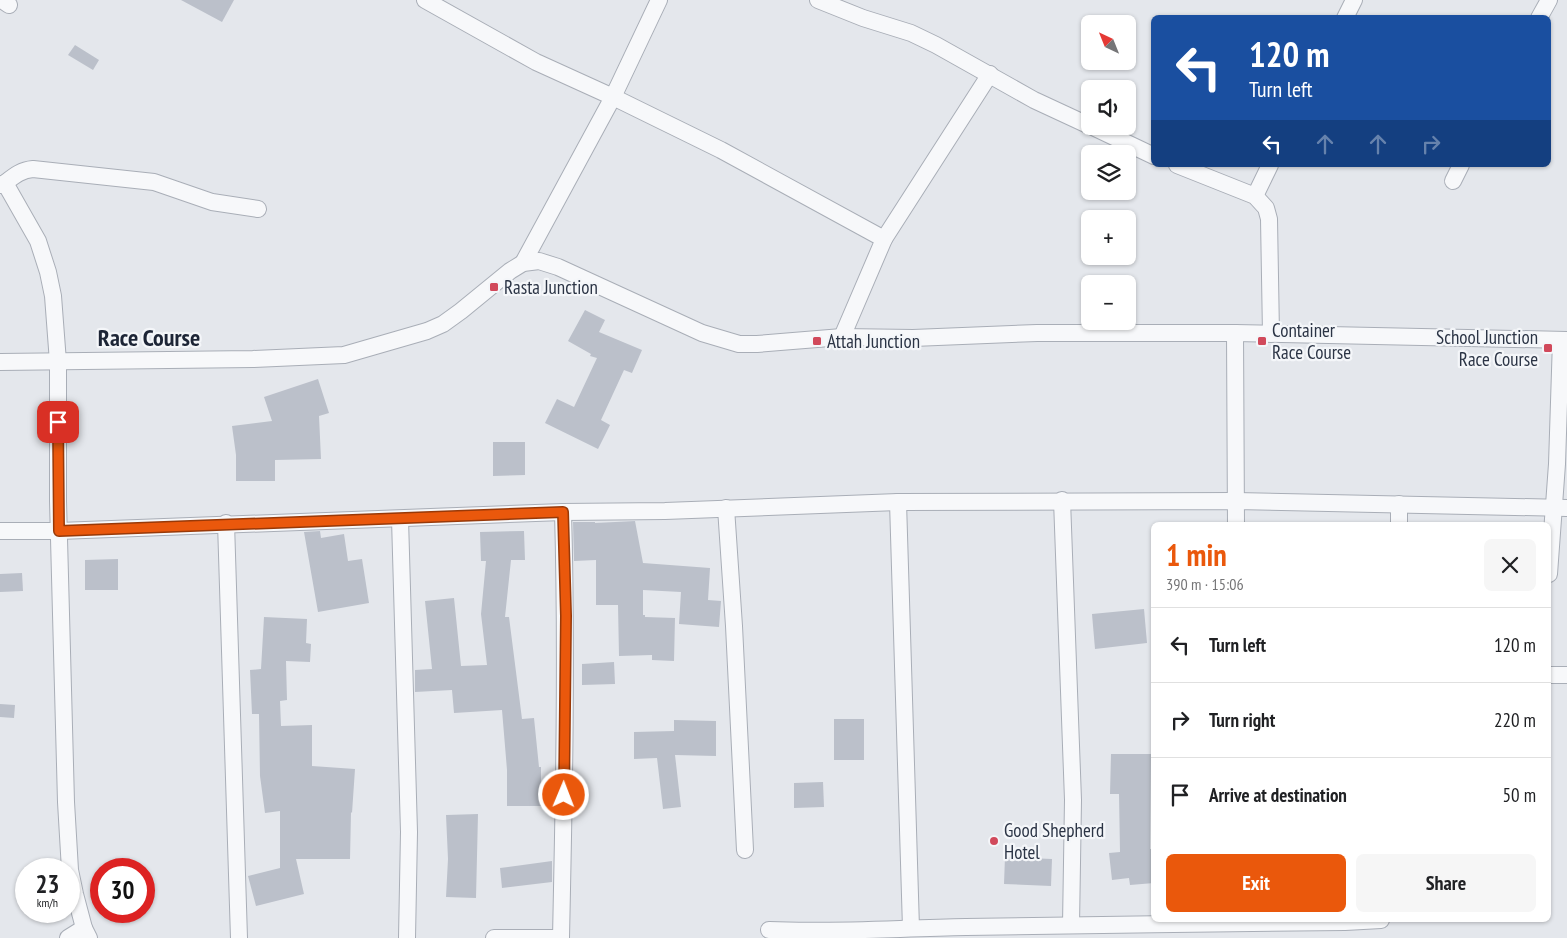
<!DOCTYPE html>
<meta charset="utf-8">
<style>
:root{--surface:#fff;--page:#f6f6f6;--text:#202124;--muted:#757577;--line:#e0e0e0;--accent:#ea580c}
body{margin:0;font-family:"PT Sans Narrow",sans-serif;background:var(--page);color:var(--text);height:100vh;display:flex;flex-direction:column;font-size:19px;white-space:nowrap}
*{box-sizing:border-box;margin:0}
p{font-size:16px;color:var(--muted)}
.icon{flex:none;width:28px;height:28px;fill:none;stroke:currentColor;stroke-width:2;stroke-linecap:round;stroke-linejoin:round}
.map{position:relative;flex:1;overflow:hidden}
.panel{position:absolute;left:1151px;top:522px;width:400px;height:400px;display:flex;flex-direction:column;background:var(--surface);border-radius:8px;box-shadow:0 1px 4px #0004}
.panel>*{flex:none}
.banner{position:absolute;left:1151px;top:15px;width:400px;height:152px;border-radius:8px;box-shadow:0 1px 4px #0004;background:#1a4fa0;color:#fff;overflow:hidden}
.needle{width:32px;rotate:317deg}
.tools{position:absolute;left:1081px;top:15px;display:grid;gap:10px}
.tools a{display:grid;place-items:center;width:55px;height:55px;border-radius:8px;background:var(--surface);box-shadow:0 1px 4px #0004;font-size:25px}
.speed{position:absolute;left:15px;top:858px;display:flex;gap:10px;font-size:25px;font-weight:700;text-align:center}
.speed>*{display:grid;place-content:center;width:65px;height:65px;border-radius:50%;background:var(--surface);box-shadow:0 1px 4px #0004;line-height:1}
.speed small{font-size:12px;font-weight:400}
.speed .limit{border:8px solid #d22;background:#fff;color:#111}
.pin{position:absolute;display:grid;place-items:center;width:42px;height:42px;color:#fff;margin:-21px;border-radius:10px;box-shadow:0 2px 8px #0006}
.me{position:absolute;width:55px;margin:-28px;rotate:1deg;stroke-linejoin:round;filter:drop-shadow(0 0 4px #0008)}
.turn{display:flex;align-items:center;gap:18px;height:105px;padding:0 15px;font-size:22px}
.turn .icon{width:65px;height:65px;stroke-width:2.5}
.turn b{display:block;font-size:35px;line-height:42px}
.lanes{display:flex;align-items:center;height:48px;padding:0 15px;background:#0003;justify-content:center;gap:25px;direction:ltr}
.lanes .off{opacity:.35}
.round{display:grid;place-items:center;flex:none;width:52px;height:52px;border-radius:8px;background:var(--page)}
.headline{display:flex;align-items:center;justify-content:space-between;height:85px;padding:0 15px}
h1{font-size:30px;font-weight:700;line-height:38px;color:var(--accent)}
.primary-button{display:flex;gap:10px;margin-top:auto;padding:10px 15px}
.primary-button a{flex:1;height:58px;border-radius:8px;background:var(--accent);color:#fff;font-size:20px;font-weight:700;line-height:58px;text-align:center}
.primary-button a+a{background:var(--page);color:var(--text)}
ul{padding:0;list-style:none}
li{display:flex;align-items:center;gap:15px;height:75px;padding:0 15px;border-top:1px solid var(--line)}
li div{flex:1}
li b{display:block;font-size:19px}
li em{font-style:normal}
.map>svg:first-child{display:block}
.building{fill:#bbc0ca}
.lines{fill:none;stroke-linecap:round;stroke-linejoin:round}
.minor-casing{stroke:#a9aeb7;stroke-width:18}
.minor{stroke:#f7f8fa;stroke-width:16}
.route-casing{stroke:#983908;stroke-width:12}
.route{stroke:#ea580c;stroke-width:9}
.poi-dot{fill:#d1495b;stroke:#f4f6f9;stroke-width:2}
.labels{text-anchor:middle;stroke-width:4.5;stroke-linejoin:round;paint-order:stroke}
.poi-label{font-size:19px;fill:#2b3445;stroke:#f4f6f9;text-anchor:start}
.district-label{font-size:24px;font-weight:bold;fill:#1d2536;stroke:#f4f6f9}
</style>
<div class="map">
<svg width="1567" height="938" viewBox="0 0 1567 938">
<rect width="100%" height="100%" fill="#e4e7ec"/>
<g class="building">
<polygon points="181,0 234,0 222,22"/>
<polygon points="75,45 99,60 93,70 68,55"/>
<polygon points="585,310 605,320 599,332 642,350 632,373 624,370 601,420 610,425 598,449 545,423 557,399 574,407 597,358 590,356 591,354 568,341"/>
<polygon points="318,379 329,413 319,416 321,459 275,460 275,481 236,481 236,455 232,426 272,421 264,397"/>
<polygon points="493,442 525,442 525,475 493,476"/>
<polygon points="635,521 643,563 710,568 708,600 721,601 719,627 679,624 681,592 643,590 643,615 645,615 645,617 675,618 674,661 652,660 652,655 619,656 618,605 596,605 596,560 574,561 573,522 595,522 595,523"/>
<polygon points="320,531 321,538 344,534 348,561 362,559 369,603 318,612 304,532"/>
<polygon points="524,531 525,560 511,560 505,617 509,617 522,719 534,718 539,767 541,767 541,806 507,806 507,770 502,710 454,713 452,690 415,692 415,670 432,669 425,601 454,598 461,666 487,665 481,614 486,561 481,561 480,532"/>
<polygon points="118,559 118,590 85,590 85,560"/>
<polygon points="22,573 23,591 0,592 0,574"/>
<polygon points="1144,609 1147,643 1095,649 1092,614"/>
<polygon points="264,617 307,619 306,643 311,644 310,662 286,661 287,700 280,701 281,726 312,725 312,766 355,769 352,813 351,812 350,859 296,859 304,894 256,906 248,876 280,868 280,811 265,813 260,776 259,714 252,714 250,670 261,669"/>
<polygon points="614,662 615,684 582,685 582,664"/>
<polygon points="0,704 15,705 14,718 0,717"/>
<rect x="834" y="719" width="30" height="41"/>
<polygon points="674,720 716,721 716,756 675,755 681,807 663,809 657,758 634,759 634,732 674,731"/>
<polygon points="1111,754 1151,754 1150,849 1152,849 1154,883 1130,885 1129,878 1112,880 1109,853 1120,852 1119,794 1110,794"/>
<polygon points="823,782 824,807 794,808 794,783"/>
<polygon points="478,814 476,898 446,897 448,859 446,815"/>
<polygon points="1005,857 1052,859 1051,886 1004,884"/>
<polygon points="552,861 552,882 502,888 500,868"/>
</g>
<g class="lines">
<g class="minor-casing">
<g id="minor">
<polyline points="2,0 9,5"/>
<polyline points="425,0 536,62 613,97 721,150 884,239 842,337"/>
<polyline points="818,0 863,18 911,33 936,45 1034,100 1090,126"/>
<polyline points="1345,18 1354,0"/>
<polyline points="1539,18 1549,0"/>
<polyline points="1091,126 1154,156"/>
<polyline points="1177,165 1255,196 1266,208 1269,219 1271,334"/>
<polyline points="1453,181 1461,165"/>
<path d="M5,183C14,176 21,170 33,169L154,182L212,202L258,209"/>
<polyline points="0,185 5,183 38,241 48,272 53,296 58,362 58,501 66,802 70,870 75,894 84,928 89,938"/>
<polyline points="1255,196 1270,165"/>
<polyline points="884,239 990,74"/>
<polyline points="523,263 613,97 659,0"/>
<polyline points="1235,333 1236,525"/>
<polyline points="0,362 253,359 344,355 427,331 443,324 461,311 510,271 523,263 539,261 558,267 702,333 739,344 757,344 842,337 913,338 1037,333 1235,333 1567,340"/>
<polyline points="1062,500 1073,800 1071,925"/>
<polyline points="898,502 911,928"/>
<polyline points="726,508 734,626 745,850"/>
<polyline points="400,519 409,832 407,938"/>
<polyline points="226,523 239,938"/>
<polyline points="1399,525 1399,504"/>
<polyline points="0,531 59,531 563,512 665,511 898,502 1236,501 1567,508"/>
<polyline points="1549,574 1557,464 1561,340"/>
<polyline points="1549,675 1567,675"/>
<path d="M769,930C835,933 900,928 966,927C1092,925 1219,923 1345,922L1381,920"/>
<polyline points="68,938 84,928"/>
<path d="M494,938H561C564,796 567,654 563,512"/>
</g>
</g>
<use href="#minor" class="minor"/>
</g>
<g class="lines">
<g class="route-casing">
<polyline id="route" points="58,422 59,531 563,512 566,616 564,795"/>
</g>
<use href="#route" class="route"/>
</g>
<g class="poi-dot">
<rect x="489" y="282" width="10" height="10" rx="2.5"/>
<rect x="812" y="336" width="10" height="10" rx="2.5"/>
<rect x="1257" y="336" width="10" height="10" rx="2.5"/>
<rect x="1543" y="343" width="10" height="10" rx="2.5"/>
<circle cx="994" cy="841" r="5"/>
</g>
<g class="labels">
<g class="poi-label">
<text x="504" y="294">Rasta Junction</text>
<text x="1272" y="337">Container<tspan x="1272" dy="22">Race Course</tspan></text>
<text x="1538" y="344" text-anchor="end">School Junction<tspan x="1538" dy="22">Race Course</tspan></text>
<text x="827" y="348">Attah Junction</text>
<text x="1004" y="837">Good Shepherd<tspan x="1004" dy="22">Hotel</tspan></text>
</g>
<g class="district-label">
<text x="149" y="346">Race Course</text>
</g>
</g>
</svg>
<div class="tools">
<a><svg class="needle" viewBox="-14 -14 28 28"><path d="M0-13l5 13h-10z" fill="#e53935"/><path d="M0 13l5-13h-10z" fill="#757577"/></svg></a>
<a><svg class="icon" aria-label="sound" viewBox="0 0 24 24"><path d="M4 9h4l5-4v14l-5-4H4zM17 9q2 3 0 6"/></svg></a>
<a><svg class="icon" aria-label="layers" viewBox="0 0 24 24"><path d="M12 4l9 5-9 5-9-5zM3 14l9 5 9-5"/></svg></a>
<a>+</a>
<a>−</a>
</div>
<div class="speed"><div>23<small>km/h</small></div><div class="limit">30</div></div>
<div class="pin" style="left:58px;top:422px;background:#d93025"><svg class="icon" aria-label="arrive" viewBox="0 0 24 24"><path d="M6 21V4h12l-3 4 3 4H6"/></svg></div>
<svg class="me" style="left:564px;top:795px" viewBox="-20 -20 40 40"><circle r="17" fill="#ea580c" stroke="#fff" stroke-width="3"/><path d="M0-11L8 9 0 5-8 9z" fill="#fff"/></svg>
<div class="banner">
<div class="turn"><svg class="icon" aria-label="left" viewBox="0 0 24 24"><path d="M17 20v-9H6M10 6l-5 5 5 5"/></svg><div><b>120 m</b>Turn left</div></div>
<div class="lanes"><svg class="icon" aria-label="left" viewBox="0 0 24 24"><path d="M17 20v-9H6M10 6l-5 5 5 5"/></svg><svg class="icon off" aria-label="ahead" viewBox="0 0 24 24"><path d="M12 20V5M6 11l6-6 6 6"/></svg><svg class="icon off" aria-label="ahead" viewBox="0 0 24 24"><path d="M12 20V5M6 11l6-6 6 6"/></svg><svg class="icon off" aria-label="right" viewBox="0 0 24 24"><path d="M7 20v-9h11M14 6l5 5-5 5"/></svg></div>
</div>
<section class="panel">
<div class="headline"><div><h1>1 min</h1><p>390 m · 15:06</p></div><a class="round"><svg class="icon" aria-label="close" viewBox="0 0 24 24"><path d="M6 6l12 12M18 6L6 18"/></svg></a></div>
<ul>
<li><svg class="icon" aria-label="left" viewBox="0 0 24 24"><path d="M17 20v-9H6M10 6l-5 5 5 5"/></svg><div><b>Turn left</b></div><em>120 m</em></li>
<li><svg class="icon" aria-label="right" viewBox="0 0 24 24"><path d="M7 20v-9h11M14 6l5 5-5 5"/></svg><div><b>Turn right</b></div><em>220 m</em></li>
<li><svg class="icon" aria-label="arrive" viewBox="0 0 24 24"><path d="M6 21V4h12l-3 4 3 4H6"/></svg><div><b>Arrive at destination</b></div><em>50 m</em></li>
</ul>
<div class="primary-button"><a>Exit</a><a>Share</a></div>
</section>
</div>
